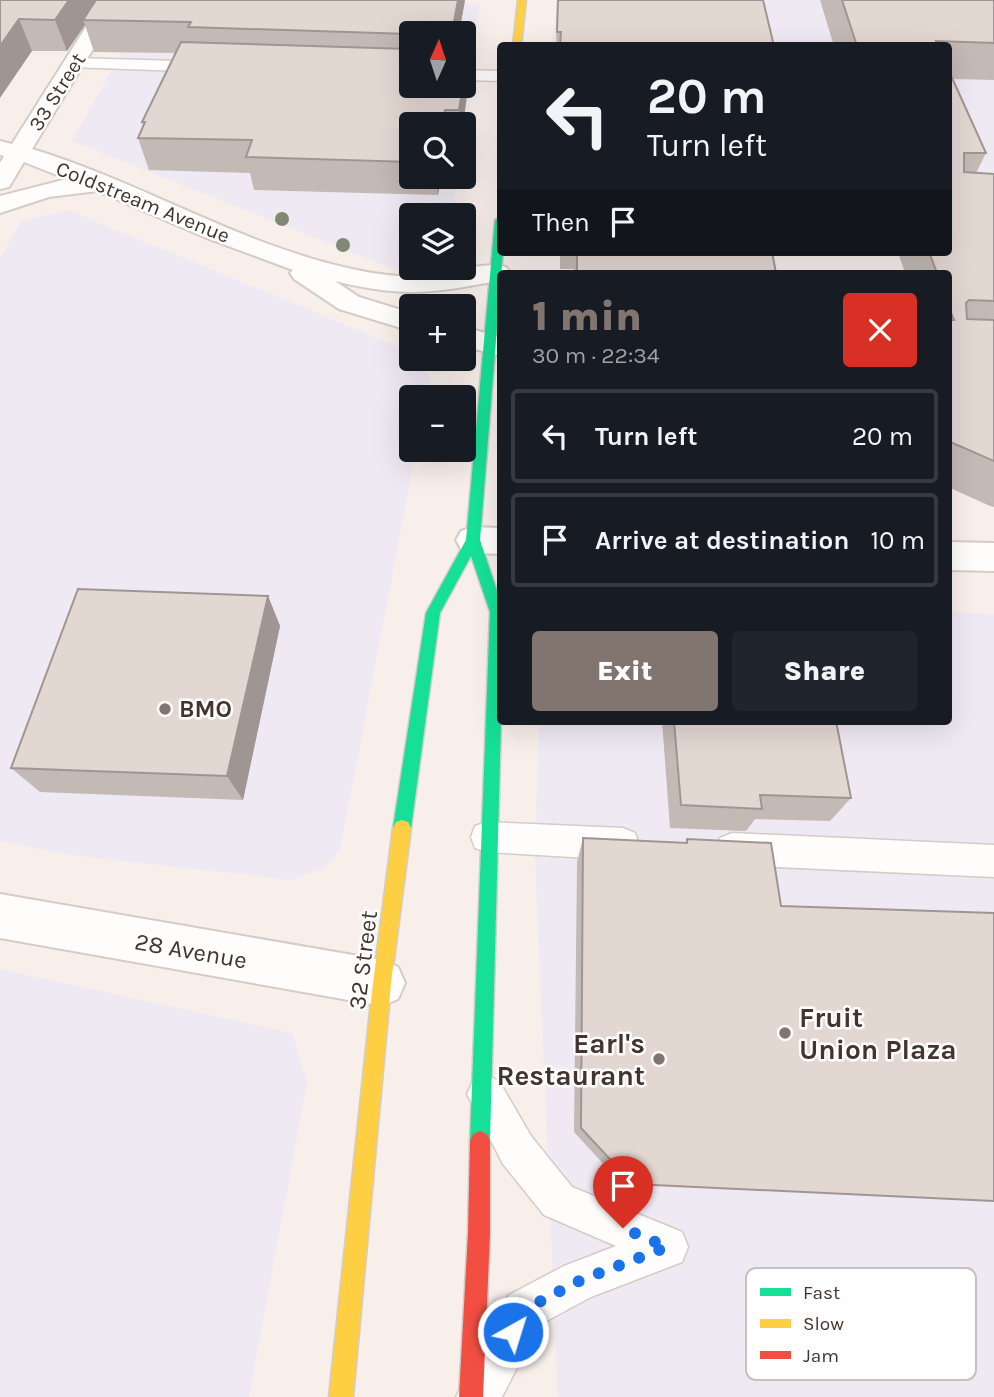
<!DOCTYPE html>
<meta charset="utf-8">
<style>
:root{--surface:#171b24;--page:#20242c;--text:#f1f3f6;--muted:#9ea1a6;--line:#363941;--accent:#827570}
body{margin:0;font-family:Karla,sans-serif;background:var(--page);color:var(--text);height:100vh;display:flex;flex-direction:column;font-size:26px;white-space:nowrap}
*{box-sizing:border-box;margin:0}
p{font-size:23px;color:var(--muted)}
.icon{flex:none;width:38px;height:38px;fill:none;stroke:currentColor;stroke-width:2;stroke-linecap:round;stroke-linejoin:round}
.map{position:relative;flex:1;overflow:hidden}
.side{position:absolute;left:497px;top:270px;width:455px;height:455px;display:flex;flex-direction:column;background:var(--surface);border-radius:7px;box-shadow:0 7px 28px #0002}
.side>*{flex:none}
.banner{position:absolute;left:497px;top:42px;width:455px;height:214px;border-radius:7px;box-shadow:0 7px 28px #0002;background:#171b24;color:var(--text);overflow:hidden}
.needle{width:46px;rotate:3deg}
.tools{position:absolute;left:399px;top:21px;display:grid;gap:14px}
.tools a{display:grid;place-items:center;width:77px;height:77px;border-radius:7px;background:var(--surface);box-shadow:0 7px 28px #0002;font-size:35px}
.pin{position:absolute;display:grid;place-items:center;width:60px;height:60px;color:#fff;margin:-72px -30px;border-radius:50% 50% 50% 0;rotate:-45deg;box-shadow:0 0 7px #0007}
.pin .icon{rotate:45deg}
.me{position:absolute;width:77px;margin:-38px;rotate:39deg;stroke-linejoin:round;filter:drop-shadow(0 0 5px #0008)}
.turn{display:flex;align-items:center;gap:24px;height:147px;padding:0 35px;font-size:32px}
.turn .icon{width:91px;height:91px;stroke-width:2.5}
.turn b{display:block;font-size:49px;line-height:60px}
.then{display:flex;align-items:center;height:66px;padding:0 35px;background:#0003;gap:14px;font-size:26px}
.round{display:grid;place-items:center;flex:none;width:74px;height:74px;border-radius:7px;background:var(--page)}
.headline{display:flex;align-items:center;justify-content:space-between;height:119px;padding:0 35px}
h1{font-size:42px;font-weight:800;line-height:52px;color:var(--accent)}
.action{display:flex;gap:14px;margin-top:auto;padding:14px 35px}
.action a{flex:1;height:80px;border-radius:7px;background:var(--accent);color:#fff;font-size:28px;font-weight:800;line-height:80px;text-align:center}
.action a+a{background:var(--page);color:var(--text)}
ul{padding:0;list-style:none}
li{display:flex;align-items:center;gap:21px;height:94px;margin:0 14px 10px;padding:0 21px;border:4px solid var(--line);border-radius:7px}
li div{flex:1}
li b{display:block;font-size:26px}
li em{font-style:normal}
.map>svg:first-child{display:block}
.commercial{fill:#efe9f3;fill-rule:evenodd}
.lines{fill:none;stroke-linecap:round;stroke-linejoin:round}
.lane-casing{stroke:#d6cbc6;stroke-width:3}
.street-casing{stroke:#d6cbc6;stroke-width:4}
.fast-casing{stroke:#d3cdca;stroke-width:3}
.slow-casing{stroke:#d3cdca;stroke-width:3}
.jam-casing{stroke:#d3cdca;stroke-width:3}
.lane{fill:#fefdfc;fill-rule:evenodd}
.street{fill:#fefdfc;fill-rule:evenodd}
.fast{fill:#16e098;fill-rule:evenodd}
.slow{fill:#ffcf43;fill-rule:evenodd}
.jam{fill:#f24e42;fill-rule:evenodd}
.tree{fill:#828973}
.wall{fill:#c3b9b5}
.shaded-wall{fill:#9f9693}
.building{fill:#e3d7d2;stroke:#9f9693;stroke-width:2}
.route{stroke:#1a73e8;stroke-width:12;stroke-dasharray:0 21.6}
.poi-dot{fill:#827570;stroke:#fefefe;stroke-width:2.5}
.labels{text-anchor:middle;stroke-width:5;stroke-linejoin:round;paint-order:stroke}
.far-street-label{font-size:21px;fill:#43342d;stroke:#fefefe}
.poi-label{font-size:24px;font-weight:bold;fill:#43342d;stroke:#fefefe;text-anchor:start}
.street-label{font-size:24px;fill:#43342d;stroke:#fefefe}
.near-poi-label{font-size:28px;font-weight:bold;fill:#43342d;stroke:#fefefe;text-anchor:start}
.key{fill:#fefefe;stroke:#c6c1bf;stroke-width:2}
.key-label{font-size:19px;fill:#43342d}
</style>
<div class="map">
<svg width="994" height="1397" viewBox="0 0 994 1397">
<rect width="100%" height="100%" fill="#f8efeb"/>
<g class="commercial">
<path d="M151,0L480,4L464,128V124H411V177H457L452,215H411V268H440L426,273L399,271L72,141ZM411,33H464V86H411Z"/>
<polygon points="559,0 994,0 994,186 949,186 948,46 550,46"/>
<polygon points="68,210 411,352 411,359 419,359 423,363 430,380 426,397 411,397 411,450 416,450 340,850 324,868 291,880 70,855 0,841 0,258 22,221"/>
<polygon points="949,612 994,614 994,1397 558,1397 535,859 539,721 948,721"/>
<polygon points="0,969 292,1033 307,1082 249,1397 0,1397"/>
</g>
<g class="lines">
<g class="lane-casing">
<g id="lane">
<polygon points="75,58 211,62 219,67 211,72 69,67 67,63 69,59"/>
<polygon points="464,70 500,71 500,81 464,80"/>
<polygon points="487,822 623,828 635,833 639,844 635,855 623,860 487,852 475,848 471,837 475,826"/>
<polygon points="732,833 994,845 994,877 732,865 720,860 716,849 720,838"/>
<polygon points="486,1075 499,1081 531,1136 572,1187 682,1232 688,1247 682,1262 591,1297 539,1325 502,1397 456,1397 509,1295 564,1266 616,1246 544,1215 503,1164 467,1094 473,1081"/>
</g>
</g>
<g class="street-casing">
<g id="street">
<path d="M103,0H123L32,149C142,182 240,245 352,269C379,275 405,278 432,276C455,273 483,261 506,267L510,273H500V280L496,281C431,294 400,297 335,281L359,297L411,313V331L339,309L294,279L290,273L293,270L204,237L97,191L49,197L0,213V196L67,179L24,162L9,187L0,189V163L4,156L0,155V141L12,144Z"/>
<polygon points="464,327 500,337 500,356 464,346"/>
<polygon points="473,527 500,528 500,554 473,553 461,549 456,540 461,531"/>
<polygon points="948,542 994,543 994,571 948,570"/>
<polygon points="0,894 382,960 398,967 405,983 398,999 382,1006 0,938"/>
</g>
</g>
<g class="fast-casing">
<polygon id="fast" points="500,217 500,252 503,252 480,540 500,600 501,721 490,1141 487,1148 480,1151 473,1148 470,1141 490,612 471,556 440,613 411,828 408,834 402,836 396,834 393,828 426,613 466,540 495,220"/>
</g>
<g class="slow-casing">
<g id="slow">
<polygon points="518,0 526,0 521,46 513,46"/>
<polygon points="402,820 408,822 411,828 391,983 353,1397 329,1397 373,983 393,828 396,822"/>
</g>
</g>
<g class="jam-casing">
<polygon id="jam" points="480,1131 487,1134 490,1141 490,1233 483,1397 459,1397 468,1233 470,1141 473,1134"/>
</g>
<use href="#lane" class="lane"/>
<use href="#street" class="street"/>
<use href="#fast" class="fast"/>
<use href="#slow" class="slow"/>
<use href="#jam" class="jam"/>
</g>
<g class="tree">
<circle cx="282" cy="219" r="7"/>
<circle cx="343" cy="245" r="7"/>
</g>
<g class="wall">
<polygon points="0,0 465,0 459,33 411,33 468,88 463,124 411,124 411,177 441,177 438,195 254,190 250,173 149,170 138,138 143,126 142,122 175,53 94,52 85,25 67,51 32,51"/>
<polygon points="557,0 763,0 774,46 556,46"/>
<polygon points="820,0 994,0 994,80 953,79 986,153 976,173 994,174 994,507 990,506 948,487 948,273 905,273 898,252 948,252 948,46 834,46"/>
<polygon points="560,252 772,252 776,273 574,273 574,269 560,269"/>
<polygon points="268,596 280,626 243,800 40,792 11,768"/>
<polygon points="662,721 836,721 851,798 830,821 755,819 746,831 670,828"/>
<polygon points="583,838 685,843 687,839 781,906 994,1201 621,1183 574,1132 577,862"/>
</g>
<g class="shaded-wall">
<polygon points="69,0 101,0 83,20 85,25 67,51 55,20"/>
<polygon points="458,0 465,0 459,33 452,33"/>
<polygon points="19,19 32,51 0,98 0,46"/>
<polygon points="467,56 468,88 463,124 459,124 459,110 463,86 464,86"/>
<polygon points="445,110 445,124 442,124"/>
<polygon points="436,177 441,177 438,195"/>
<polygon points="268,596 280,626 243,800 227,776"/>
</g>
<g class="building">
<polygon points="0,0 69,0 55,20 19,19 0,46"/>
<polygon points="96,0 458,0 452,33 411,33 411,86 463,86 459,110 445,110 442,124 411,124 411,162 246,157 252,140 138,138 145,122 142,122 181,42 408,49 411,46 409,34 188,27 191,22 83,20"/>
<polygon points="558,0 763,0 774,46 560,46 561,32 557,32"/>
<polygon points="842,0 994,0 994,43 936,41 938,46 857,46"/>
<polygon points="464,55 467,56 464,78"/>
<polygon points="948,69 986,153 964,153 964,172 994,174 994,301 969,300 966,303 967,319 994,320 994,461 948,441 948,320 954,320 948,305 948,273 937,273 929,252 948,252"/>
<polygon points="577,252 772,252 776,273 577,273"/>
<polygon points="78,589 268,596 227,776 11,768"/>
<polygon points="674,721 836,721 851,798 760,795 762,809 681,805"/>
<polygon points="583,838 687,843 687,839 771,843 781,906 994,913 994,1201 633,1184 581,1128"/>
</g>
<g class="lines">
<polyline class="route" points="513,1332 524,1310 579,1281 667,1247 623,1228"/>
</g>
<g class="poi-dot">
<circle cx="165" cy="709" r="7"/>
<circle cx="785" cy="1033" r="7"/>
<circle cx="659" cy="1059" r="7"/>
</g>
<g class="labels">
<g class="far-street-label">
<text transform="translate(57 92) rotate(-58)" y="7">33 Street</text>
<text transform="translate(143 202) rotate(22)" y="7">Coldstream Avenue</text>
</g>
<g class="poi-label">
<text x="179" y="717">BMO</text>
</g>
<g class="street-label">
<text transform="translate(191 951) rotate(10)" y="8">28 Avenue</text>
<text transform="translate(363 960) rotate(-83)" y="8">32 Street</text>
</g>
<g class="near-poi-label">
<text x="799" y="1027">Fruit<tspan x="799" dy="32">Union Plaza</tspan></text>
<text x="645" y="1053" text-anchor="end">Earl's<tspan x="645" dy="32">Restaurant</tspan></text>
</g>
</g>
<rect x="746" y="1268" width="230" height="112" rx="10" class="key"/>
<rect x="760" y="1288" width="31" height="8" fill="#16e098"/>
<rect x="760" y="1319" width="31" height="9" fill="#ffcf43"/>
<rect x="760" y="1351" width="31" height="8" fill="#f24e42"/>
<g class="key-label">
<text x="803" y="1299">Fast</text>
<text x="803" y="1330">Slow</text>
<text x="803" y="1362">Jam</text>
</g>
</svg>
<div class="tools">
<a><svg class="needle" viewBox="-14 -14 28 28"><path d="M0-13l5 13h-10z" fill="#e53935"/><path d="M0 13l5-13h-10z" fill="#9ea1a6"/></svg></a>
<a><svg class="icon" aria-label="search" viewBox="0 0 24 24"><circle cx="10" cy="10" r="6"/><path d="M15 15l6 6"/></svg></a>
<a><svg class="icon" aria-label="layers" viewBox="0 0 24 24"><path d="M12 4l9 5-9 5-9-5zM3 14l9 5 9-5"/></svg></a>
<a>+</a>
<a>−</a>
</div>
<div class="pin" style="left:623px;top:1228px;background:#d93025"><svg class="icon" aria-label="arrive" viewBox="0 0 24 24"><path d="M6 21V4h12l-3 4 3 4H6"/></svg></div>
<svg class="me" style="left:513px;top:1332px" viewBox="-20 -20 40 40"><circle r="17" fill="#1a73e8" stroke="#fff" stroke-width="3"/><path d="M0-11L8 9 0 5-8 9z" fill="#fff"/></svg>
<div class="banner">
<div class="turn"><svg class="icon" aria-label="left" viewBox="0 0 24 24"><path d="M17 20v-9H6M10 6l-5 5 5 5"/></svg><div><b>20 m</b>Turn left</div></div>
<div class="then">Then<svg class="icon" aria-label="arrive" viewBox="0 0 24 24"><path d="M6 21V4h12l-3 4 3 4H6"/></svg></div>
</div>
<section class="side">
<div class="headline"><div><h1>1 min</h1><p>30 m · 22:34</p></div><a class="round" style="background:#d93025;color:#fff"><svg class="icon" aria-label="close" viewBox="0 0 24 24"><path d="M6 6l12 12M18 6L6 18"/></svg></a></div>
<ul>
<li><svg class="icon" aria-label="left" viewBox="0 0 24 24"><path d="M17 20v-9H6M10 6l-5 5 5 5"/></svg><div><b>Turn left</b></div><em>20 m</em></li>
<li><svg class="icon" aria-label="arrive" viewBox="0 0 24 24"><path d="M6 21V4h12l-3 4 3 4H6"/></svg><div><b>Arrive at destination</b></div><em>10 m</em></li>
</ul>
<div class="action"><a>Exit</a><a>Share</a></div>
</section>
</div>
